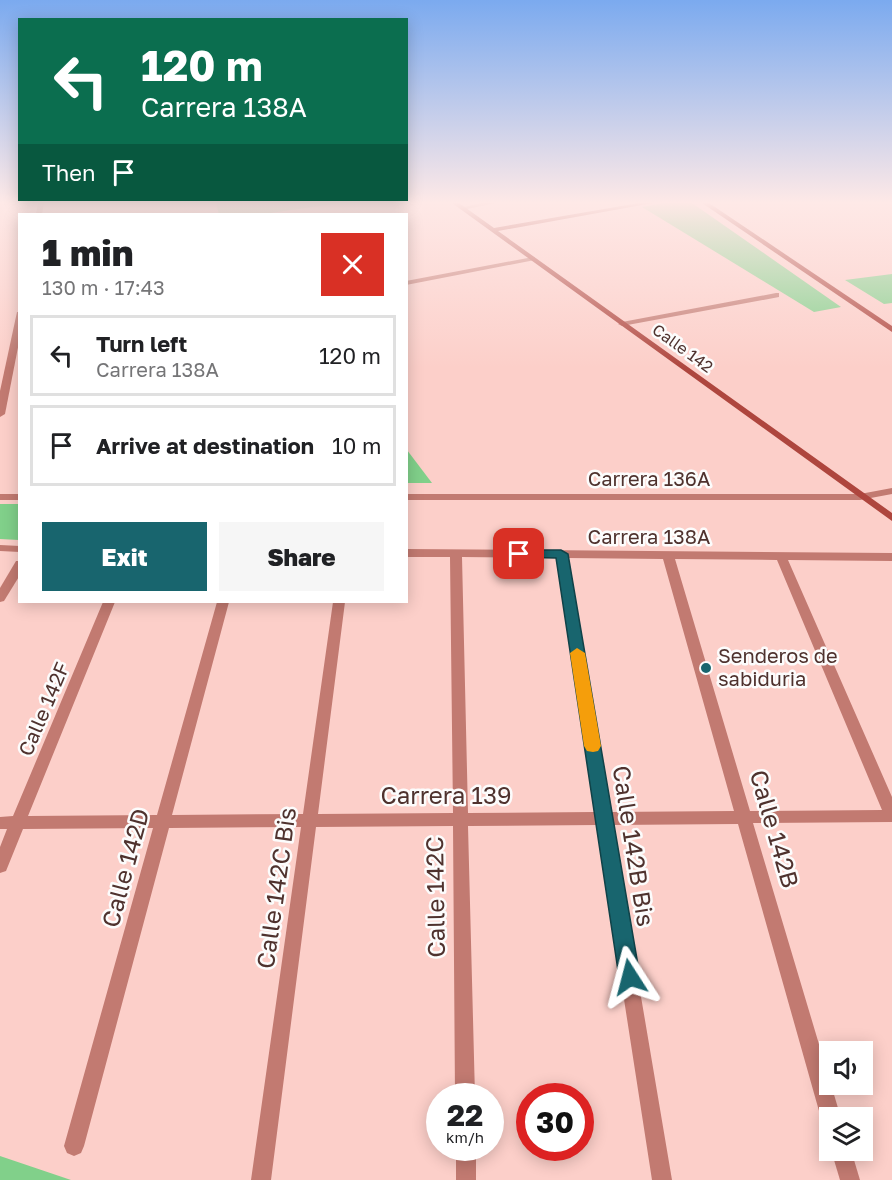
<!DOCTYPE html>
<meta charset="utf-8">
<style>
:root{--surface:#fff;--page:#f6f6f6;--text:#202124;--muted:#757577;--line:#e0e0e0;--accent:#18656e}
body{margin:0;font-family:"Golos Text",sans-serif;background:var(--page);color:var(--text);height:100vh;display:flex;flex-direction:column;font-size:22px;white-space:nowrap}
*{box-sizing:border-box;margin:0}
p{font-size:20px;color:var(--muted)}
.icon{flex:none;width:33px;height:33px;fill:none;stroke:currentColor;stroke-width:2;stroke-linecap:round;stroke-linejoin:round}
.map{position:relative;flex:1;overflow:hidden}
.side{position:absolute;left:18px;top:213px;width:390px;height:390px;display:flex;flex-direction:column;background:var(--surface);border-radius:0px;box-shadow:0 3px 15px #0003}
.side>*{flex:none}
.guide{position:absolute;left:18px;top:18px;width:390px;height:183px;border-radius:0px;box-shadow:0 3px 15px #0003;background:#0b6e4f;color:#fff;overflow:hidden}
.fabs{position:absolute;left:819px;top:1041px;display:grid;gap:12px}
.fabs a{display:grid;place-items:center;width:54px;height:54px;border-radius:0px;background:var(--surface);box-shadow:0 3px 15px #0003;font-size:30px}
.speed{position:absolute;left:426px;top:1083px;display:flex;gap:12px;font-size:30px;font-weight:700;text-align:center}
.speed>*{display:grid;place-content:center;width:78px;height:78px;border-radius:50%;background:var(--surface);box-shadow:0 3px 15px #0003;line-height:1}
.speed small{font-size:15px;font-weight:400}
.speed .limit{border:9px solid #d22;background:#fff;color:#111}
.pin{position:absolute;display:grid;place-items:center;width:51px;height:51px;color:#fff;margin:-26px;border-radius:12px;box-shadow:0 3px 9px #0006}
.me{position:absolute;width:66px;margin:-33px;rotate:351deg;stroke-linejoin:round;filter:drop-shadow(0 0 4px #0008)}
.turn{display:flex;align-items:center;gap:21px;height:126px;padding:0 24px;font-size:27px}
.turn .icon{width:78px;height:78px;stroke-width:2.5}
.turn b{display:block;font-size:42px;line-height:51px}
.then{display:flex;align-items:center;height:57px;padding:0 24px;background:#0003;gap:12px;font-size:22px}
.round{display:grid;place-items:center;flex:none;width:63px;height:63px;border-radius:0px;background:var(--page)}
.overview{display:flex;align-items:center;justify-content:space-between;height:102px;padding:0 24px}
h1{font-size:36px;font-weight:800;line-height:45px}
.button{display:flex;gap:12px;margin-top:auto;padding:12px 24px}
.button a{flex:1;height:69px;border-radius:0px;background:var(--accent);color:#fff;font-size:24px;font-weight:800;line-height:69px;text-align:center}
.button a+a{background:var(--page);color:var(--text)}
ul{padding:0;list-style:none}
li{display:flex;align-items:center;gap:18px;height:81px;margin:0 12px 9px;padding:0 12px;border:3px solid var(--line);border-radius:0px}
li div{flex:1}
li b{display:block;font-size:22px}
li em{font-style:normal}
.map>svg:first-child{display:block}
.green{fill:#81d08a}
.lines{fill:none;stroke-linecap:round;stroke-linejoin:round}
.street{fill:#c27a71;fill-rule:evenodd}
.secondary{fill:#ae463e;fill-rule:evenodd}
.route{fill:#18656e;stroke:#104248;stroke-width:1.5}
.slow{fill:#f59e0b}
.poi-dot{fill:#18656e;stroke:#fcfcfc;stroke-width:2}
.labels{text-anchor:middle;stroke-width:5;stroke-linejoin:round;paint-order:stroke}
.far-street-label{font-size:16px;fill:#4f322e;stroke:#fcfcfc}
.street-label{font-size:20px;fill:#4f322e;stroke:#fcfcfc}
.poi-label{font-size:20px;fill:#4f322e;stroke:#fcfcfc;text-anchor:start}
.near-street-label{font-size:24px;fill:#4f322e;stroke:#fcfcfc}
</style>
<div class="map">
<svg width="892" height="1180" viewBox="0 0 892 1180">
<rect width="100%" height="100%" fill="#fccfc9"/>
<g class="green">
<polygon points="216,203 341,203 263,214 219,214"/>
<polygon points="664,203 692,203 841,307 814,312 642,207"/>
<polygon points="892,274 892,303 884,304 845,280"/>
<polygon points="406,450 407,450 432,483 407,483"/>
<polygon points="0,504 19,504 19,540 0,539"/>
<polygon points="0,1156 71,1180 0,1180"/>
</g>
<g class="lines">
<g class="street">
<polygon points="38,203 44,203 42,214 36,214"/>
<polygon points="482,203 496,203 462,210 459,208"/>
<polygon points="533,257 535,258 535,260 406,285 406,281"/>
<polygon points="776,293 779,293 779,297 622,326 618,324 622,322"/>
<polygon points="17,312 20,312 20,337 5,414 0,417 0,391"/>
<polygon points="892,488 892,494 860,500 406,500 406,494 860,494"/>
<rect x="0" y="494" width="20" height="6"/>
<polygon points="0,545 20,546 20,552 0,551"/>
<path d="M406,549L892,553V561L788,560L892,797V822L753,823L841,1118H830V1127L824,1125L821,1118L738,824L612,825L672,1180H652L597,825L468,826L475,1096H455L453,826L316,827L271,1180H251L301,827L169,828L84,1146L81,1153L74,1156L67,1153L64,1146L153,828L23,829L6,871L0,873V847L7,829H0V817L13,816L103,602H115L28,816L157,815L217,602H229L172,815L303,814L333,602H345L318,814L453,813L450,557H406ZM462,557L556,558L595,812L468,813ZM567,558L663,559L734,811L610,812ZM675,559L777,560L882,810L750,811Z"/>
<polygon points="16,561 20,561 20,575 4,601 0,602 0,588"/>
<rect x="456" y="1148" width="20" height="32"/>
<polygon points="831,1150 851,1150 860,1180 840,1180"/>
</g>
<g class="secondary">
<polygon points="452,203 459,203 494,228 639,203 653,203 498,231 892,513 892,521"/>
<polygon points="702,203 709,203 892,326 892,332"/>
</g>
</g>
<linearGradient id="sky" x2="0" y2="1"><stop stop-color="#7baaef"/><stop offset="0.55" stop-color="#fee9e7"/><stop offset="1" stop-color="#fee9e7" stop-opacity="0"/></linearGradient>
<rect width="892" height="368" fill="url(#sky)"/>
<polygon class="route" points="519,550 561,550 568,554 640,977 637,984 630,986 622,984 619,977 556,558 515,557 513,554"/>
<polygon class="slow" points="577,648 585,653 601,746 598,751 593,752 587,751 584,746 570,653"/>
<circle class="poi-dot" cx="706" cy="668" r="6"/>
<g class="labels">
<g class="far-street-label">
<text transform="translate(683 348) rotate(36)" y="6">Calle 142</text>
</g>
<g class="street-label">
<text x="649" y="486">Carrera 136A</text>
<text x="649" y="544">Carrera 138A</text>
<text transform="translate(44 709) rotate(-67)" y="7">Calle 142F</text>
</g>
<g class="poi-label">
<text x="718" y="663">Senderos de<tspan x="718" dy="23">sabiduria</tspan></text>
</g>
<g class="near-street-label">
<text x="446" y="804">Carrera 139</text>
<text transform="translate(774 829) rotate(74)" y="8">Calle 142B</text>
<text transform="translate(633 846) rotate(81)" y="8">Calle 142B Bis</text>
<text transform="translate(126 868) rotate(-75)" y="8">Calle 142D</text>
<text transform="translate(277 888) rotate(-82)" y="8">Calle 142C Bis</text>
<text transform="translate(436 897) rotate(-91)" y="8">Calle 142C</text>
</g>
</g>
</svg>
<div class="fabs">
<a><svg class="icon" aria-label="sound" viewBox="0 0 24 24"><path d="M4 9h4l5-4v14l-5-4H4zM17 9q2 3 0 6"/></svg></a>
<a><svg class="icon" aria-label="layers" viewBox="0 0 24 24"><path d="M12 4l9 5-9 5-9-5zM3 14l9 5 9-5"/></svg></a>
</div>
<div class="speed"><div>22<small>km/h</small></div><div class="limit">30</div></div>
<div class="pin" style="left:519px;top:554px;background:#d93025"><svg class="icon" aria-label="arrive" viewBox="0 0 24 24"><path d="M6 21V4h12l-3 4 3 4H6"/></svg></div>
<svg class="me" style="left:630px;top:977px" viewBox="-20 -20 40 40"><path d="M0-17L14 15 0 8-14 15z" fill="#18656e" stroke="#fff" stroke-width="4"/></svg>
<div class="guide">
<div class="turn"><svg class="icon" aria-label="left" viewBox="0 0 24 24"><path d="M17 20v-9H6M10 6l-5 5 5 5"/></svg><div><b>120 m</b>Carrera 138A</div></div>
<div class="then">Then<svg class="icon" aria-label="arrive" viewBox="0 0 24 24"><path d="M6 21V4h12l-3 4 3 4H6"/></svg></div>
</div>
<section class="side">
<div class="overview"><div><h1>1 min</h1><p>130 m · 17:43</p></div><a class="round" style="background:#d93025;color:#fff"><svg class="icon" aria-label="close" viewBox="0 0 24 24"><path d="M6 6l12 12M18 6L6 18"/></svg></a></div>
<ul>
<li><svg class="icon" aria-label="left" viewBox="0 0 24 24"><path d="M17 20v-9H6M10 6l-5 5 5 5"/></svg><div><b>Turn left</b><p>Carrera 138A</p></div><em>120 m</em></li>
<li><svg class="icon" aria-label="arrive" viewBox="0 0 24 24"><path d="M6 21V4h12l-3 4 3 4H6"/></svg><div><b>Arrive at destination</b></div><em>10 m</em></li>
</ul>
<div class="button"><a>Exit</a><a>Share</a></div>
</section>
</div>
